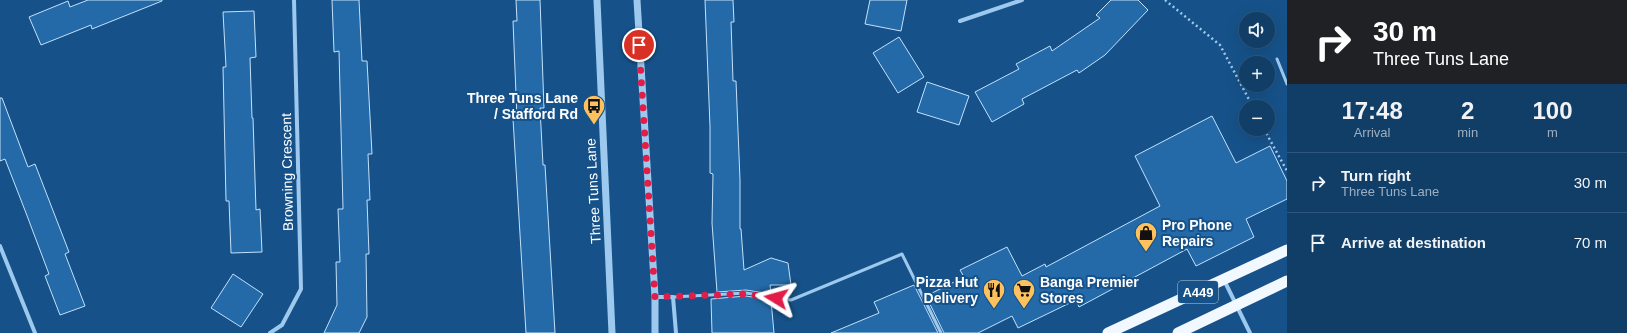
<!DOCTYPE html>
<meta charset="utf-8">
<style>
:root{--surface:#103e67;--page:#19456d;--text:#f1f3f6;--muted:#9caec0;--line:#30577b}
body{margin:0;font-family:Helvetica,sans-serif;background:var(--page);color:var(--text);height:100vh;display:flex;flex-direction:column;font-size:15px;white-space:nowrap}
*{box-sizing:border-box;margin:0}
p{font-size:13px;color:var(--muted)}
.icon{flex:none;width:22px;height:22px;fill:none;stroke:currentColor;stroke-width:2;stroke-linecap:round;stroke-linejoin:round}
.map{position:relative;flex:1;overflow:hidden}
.side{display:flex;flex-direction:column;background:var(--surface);width:340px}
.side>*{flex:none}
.hud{background:#202124;color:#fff;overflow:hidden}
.buttons{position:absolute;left:1239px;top:12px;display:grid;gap:8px}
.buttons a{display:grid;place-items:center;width:36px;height:36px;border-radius:50%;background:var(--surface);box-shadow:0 4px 16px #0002,0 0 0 1px var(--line);font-size:20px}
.pin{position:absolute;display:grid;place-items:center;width:34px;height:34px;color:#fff;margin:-17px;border:2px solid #fff;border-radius:50%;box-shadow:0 1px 4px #0007}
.me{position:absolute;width:44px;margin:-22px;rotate:278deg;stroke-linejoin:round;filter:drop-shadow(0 0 3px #0008)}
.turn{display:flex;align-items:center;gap:14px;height:84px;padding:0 20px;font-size:18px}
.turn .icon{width:52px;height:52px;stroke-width:2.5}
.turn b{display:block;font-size:28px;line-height:34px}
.eta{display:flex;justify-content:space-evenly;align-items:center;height:68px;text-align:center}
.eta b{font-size:24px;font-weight:700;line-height:28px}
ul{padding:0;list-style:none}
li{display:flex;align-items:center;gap:12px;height:60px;padding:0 20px;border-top:1px solid var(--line)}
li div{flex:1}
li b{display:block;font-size:15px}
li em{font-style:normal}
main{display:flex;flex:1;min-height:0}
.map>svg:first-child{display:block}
.building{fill:#246aa8;stroke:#c3e1fb}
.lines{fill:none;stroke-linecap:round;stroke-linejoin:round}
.path{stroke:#9dc9ee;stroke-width:2.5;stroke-dasharray:2 3;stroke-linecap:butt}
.service{stroke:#9dc9ee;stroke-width:3}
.minor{stroke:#9dc9ee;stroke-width:4}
.tertiary{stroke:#9dc9ee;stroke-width:7}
.trunk{stroke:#f2f8ff;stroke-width:11}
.route{stroke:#e11d48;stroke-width:7;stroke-dasharray:0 12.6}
.labels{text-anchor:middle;stroke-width:4;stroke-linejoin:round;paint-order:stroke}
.shield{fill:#165289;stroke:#b9cbdc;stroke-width:1}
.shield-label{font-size:13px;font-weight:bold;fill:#fff}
.poi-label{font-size:14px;font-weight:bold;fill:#fff;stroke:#165289;text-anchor:end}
.street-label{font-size:14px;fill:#fff;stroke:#165289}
</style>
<main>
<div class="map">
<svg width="1287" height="333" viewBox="0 0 1287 333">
<rect width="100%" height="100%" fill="#165289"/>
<g class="building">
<polygon points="88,0 162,0 162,1 92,29 91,25 41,45 29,17 68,1 70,7"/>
<polygon points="332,0 359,0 362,61 367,61 372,154 368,154 370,200 367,200 369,254 366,254 367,317 359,333 324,333 337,305 336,262 340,262 338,209 343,209 339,51 334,52"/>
<polygon points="516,0 540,0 544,108 540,108 543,165 545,165 555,333 526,333 513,119 517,119 513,21 517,21"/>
<polygon points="705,0 733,0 734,22 731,22 733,81 736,81 740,180 740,229 741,229 744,270 771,258 788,263 791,285 770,285 771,294 746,290 717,292 712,223 713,174 710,173 710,127"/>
<polygon points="870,0 907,0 901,31 865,24"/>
<polygon points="1111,0 1138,0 1148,10 1105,55 1079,73 1077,70 1022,99 1024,104 992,122 975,92 1019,69 1016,64 1050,46 1052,51 1100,18 1096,15"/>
<polygon points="254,11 256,57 250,58 252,118 253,118 256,210 260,209 262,252 231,253 229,201 226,201 223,67 226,67 223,12"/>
<polygon points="899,37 924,77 898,93 873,53"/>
<polygon points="927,82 969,96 959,125 917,112"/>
<polygon points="0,98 2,98 28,167 35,164 69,252 65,254 85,306 60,315 45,276 49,274 26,213 5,159 0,161"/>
<polygon points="1212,116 1236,163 1270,146 1287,181 1287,199 1246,219 1254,237 1196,266 1187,249 1079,307 1076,300 1018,328 1012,316 978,333 944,333 926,296 964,277 960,270 1007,247 1022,276 1045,264 1046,267 1160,206 1135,156"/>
<polygon points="233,274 263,294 241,327 211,308"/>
<polygon points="914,285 938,333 831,333 879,313 874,302"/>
<polygon points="746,296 771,300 774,333 712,333 711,299"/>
</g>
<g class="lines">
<g class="path">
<polyline points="1165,0 1220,45 1253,107"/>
<polyline points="1264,129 1287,171"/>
</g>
<g class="service">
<polyline points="1277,59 1287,84"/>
<polyline points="673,297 746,293 791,300 902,254 941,333"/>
</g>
<g class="minor">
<polyline points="960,21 1022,0"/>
<polyline points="0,246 35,333"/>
<polyline points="1224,280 1250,333"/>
<polyline points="655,297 673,297 676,333"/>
<polyline points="270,333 282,325 301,289 294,0"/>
</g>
<g class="tertiary">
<polyline points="597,0 612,333"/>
<polyline points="637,0 655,297 655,333"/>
</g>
<g class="trunk">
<polyline points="1108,333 1287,250"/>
<polyline points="1178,333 1287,281"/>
</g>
</g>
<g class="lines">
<polyline class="route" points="639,45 655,297 746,294 776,298"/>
</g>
<defs>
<g id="bus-pin" transform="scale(1.15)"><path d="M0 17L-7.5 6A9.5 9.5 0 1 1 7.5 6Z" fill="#ffc15b" stroke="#165289"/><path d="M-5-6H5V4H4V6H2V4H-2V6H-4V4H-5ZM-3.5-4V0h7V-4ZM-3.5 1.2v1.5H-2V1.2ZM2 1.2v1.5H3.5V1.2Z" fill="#111"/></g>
<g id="shop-pin" transform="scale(1.15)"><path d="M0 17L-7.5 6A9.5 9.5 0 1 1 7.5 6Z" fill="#ffc15b" stroke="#165289"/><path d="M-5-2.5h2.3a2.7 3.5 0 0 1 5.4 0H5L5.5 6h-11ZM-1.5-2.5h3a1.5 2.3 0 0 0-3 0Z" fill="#111"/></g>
<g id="restaurant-pin" transform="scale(1.15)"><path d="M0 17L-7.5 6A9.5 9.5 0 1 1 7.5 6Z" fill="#ffc15b" stroke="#165289"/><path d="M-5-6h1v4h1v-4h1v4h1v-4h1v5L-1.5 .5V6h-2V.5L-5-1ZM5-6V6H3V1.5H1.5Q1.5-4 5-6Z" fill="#111"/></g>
<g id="supermarket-pin" transform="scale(1.15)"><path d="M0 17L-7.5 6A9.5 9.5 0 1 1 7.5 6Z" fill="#ffc15b" stroke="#165289"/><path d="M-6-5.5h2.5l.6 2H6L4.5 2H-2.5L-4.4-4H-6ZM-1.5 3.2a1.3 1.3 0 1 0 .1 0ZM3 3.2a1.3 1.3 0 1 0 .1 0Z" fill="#111"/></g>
</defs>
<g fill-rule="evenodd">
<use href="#bus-pin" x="594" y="106"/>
<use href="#shop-pin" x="1146" y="233"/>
<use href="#restaurant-pin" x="994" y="290"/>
<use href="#supermarket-pin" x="1024" y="290"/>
</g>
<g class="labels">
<rect class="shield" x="1178" y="281" width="40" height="22" rx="3"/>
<g class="shield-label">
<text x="1198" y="297">A449</text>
</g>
<g class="poi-label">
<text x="578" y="103">Three Tuns Lane<tspan x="578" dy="16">/ Stafford Rd</tspan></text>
<text x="1162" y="230" text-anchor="start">Pro Phone<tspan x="1162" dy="16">Repairs</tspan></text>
<text x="978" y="287">Pizza Hut<tspan x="978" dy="16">Delivery</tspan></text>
<text x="1040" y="287" text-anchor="start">Banga Premier<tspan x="1040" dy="16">Stores</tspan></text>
</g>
<g class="street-label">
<text transform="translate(287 172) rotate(-91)" y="5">Browning Crescent</text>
<text transform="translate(593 191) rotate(-93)" y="5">Three Tuns Lane</text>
</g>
</g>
</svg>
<div class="buttons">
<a><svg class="icon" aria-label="sound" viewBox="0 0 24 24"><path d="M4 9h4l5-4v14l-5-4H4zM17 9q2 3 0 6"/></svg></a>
<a>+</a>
<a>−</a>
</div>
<div class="pin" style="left:639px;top:45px;background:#d93025"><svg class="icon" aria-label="arrive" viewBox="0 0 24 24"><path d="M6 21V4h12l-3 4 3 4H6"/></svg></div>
<svg class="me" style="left:776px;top:298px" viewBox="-20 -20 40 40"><path d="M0-17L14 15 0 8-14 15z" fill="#e11d48" stroke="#fff" stroke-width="4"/></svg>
</div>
<section class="side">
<div class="hud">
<div class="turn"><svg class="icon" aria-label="right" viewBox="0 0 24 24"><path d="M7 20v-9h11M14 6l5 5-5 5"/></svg><div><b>30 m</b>Three Tuns Lane</div></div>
</div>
<div class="eta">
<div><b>17:48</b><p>Arrival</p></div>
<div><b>2</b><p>min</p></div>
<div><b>100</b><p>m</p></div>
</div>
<ul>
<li><svg class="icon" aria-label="right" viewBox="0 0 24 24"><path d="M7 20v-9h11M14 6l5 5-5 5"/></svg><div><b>Turn right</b><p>Three Tuns Lane</p></div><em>30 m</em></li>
<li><svg class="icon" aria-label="arrive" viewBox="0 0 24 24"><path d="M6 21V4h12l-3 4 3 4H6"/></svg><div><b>Arrive at destination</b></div><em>70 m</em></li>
</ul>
</section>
</main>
